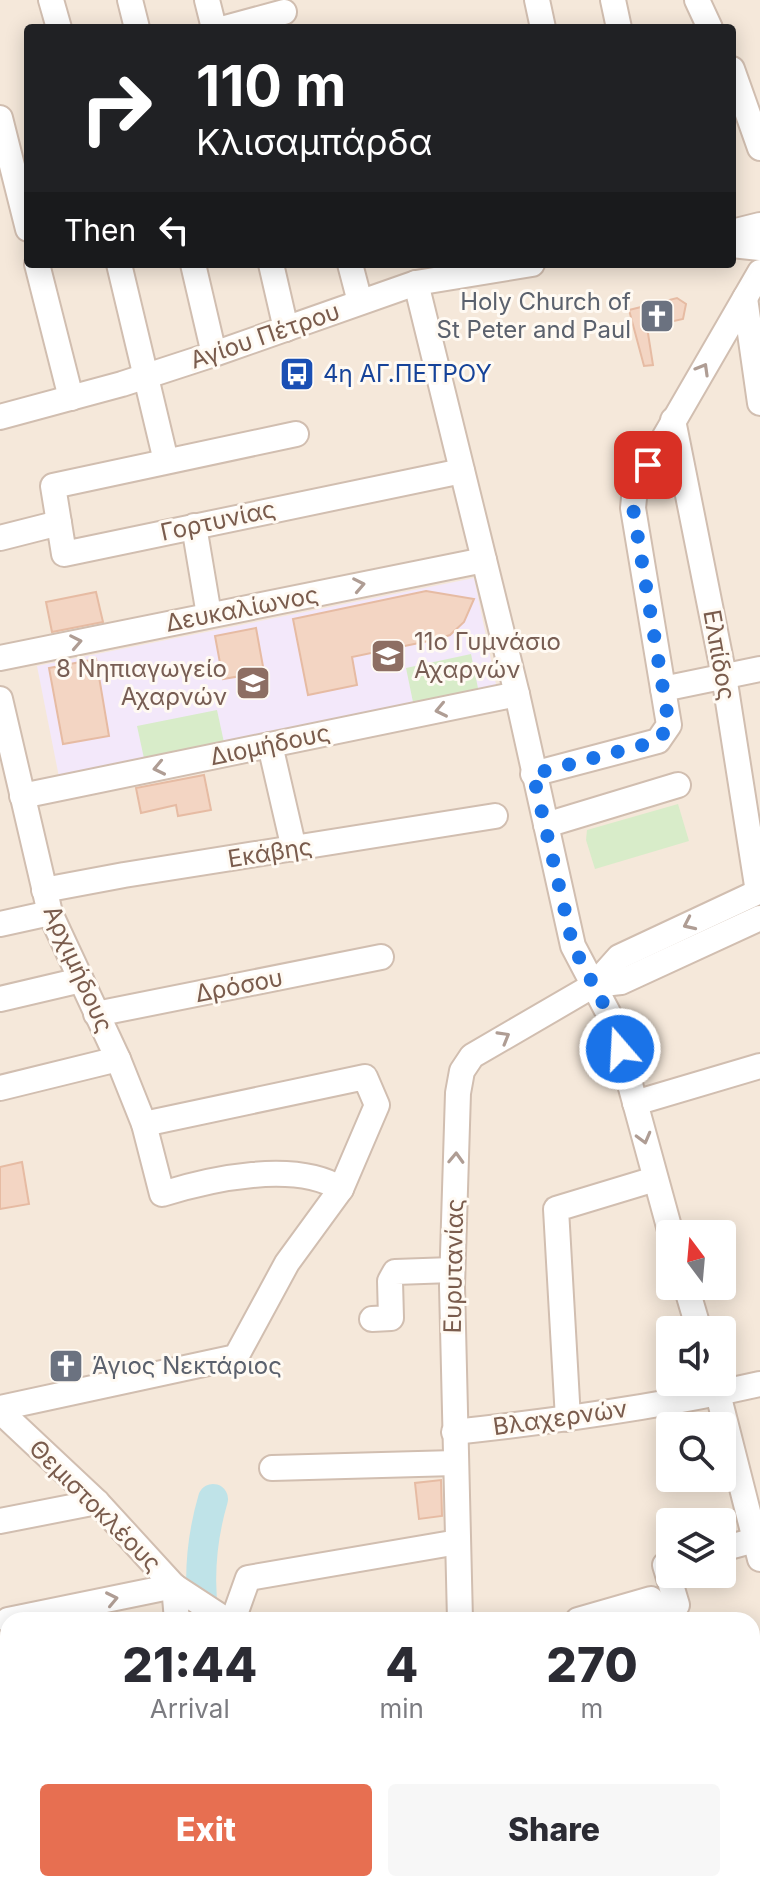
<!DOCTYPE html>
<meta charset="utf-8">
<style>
:root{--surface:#fff;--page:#f7f7f7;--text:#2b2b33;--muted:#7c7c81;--accent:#e76f51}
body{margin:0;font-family:Inter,sans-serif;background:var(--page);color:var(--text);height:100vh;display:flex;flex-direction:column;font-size:30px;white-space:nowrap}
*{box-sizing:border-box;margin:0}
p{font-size:26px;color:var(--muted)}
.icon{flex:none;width:44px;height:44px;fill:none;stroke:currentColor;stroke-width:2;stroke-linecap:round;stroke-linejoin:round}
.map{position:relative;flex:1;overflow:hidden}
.details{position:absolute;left:0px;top:1612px;width:760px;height:280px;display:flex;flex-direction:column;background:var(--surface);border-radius:24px 24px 0 0;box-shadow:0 4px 20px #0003}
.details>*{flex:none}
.guide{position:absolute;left:24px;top:24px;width:712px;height:244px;border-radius:8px;box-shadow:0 4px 20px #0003;background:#202124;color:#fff;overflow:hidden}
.needle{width:52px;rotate:344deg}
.buttons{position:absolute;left:656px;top:1220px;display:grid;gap:16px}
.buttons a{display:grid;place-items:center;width:80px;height:80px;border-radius:8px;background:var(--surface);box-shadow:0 4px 20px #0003;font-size:40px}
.pin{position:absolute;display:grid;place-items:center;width:68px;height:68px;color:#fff;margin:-34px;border-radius:16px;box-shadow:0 4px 12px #0006}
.me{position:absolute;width:88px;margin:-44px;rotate:341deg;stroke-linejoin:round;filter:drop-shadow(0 0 6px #0008)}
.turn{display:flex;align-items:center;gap:28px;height:168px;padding:0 40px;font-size:36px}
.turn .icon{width:104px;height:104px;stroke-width:2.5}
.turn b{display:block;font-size:56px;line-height:68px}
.then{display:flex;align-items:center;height:76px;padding:0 40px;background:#0003;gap:16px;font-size:30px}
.eta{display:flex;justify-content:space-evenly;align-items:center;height:136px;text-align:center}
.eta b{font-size:48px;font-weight:800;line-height:56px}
.cta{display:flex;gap:16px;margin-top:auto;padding:16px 40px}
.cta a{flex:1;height:92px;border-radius:8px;background:var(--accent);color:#fff;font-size:32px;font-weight:800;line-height:92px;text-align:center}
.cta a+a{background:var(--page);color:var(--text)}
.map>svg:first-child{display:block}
.residential{fill:#f5e8da;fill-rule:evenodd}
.education{fill:#f3e8fa}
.green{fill:#d8ecc9}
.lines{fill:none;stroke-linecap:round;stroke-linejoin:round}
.river{stroke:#bfe3e8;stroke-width:30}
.building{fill:#f3d5c3;stroke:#e6bba3;stroke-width:2}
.minor-casing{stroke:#d1beb0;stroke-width:28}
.major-casing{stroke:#dad1cd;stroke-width:34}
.minor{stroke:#fff;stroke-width:24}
.major{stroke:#fbd9a5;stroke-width:30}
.oneway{stroke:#af9d94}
.route{stroke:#1a73e8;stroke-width:14;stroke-dasharray:0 25.2}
.labels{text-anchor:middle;stroke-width:6;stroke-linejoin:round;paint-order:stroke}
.worship-label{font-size:24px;fill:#5b616d;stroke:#fffaf3;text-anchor:end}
.street-label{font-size:24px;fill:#7a5c4d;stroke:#fffaf3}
.transit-label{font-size:24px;fill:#164399;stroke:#fffaf3;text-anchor:start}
.education-label{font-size:24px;fill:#785e54;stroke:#fffaf3;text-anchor:start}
</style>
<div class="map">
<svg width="760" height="1892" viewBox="0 0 760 1892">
<rect width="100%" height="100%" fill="#fdf6ec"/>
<path class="residential" d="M0,0H760V1892H0ZM28,28H732V264H28ZM670,1234H722V1286H670ZM670,1330H722V1382H670ZM670,1426H722V1478H670ZM670,1522H722V1574H670ZM8,1620H752V1884H8Z"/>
<polygon class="education" points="474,578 498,694 60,782 37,666"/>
<g class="green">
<polygon points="471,654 479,693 414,707 406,668"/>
<polygon points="217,710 225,747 145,763 137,726"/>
<polygon points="678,804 689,841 595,869 586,840 587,830"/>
</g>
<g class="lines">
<path class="river" d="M204,1620C198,1578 201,1540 213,1499"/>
</g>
<g class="building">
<polygon points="677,298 686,304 683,319 647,327 653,365 644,366 629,310"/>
<polygon points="426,591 474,599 464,622 450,635 438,639 352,657 357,685 308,695 293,619"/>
<polygon points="96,592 103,622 52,632 46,602"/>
<polygon points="256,628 264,672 223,679 215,636"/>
<polygon points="96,659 109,736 63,744 49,668"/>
<polygon points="204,775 211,810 178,816 176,805 141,813 136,788"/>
<polygon points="22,1162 29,1204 0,1209 0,1167"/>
<polygon points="441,1480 442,1516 419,1519 415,1483"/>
</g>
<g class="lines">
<g class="minor-casing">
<g id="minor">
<polyline points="51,0 59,28"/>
<polyline points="130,0 137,28"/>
<polyline points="207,0 214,28"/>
<polyline points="537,0 543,28"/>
<polyline points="613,0 619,28"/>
<polyline points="697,0 710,28"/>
<polyline points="225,28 284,12"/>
<polyline points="732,69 760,148"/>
<polyline points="0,118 28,229"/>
<polyline points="732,232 760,225"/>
<polyline points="732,245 760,248"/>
<polyline points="37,264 71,398"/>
<polyline points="119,264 166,461"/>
<polyline points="193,264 214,354"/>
<polyline points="271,264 286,329"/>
<polyline points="350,264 360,302"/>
<polyline points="416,283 517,694 573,946 613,1022 671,1234"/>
<polyline points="745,298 760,403"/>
<polyline points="0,417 122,384 214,354 416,283 532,264"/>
<polyline points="673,420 724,676 758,892"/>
<polyline points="59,523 53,486 296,434"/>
<polyline points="194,526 209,615"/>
<polyline points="0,538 59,523 64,554 462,471"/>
<polyline points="0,658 484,560"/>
<polyline points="663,689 760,669"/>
<path d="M0,699L50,913L118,1059L144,1124L162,1194C210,1179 295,1160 341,1189"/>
<polyline points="270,745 294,849"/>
<polyline points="533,774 658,741 669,725 633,508 635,488 760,272"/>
<polyline points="22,796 517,694"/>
<polyline points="546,825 678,785"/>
<polyline points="44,890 124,875 495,816"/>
<polyline points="0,924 50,913"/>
<polyline points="594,985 621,982 760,918"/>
<polyline points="0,999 81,980"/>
<polyline points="96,1014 381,957"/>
<polyline points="0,1088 118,1059"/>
<polyline points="635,1103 760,1066"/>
<polyline points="686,1286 699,1330"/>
<polyline points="372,1319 391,1318 390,1281 395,1272 452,1270"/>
<polyline points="715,1382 760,1559"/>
<polyline points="0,1408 236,1357 287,1263 341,1189 377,1105 365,1077 144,1124"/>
<polyline points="0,1411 97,1502 174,1586 226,1620"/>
<polyline points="568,1419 556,1209 655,1179"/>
<path d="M454,1432C557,1421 659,1407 760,1384"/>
<polyline points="272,1468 455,1463"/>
<polyline points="0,1521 97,1502"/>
<polyline points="722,1549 755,1540"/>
<polyline points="174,1586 177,1620"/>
<polyline points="655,1611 677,1605 665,1565 670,1564"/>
<polyline points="8,1620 174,1586"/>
<polyline points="233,1620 248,1578 458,1542"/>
<polyline points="460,1620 452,1286 458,1093 462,1071 472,1056 594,985 619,957 760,891"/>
<polyline points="578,1620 651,1599 658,1620"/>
<polyline points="0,1700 8,1698"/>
<polyline points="0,1797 8,1795"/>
<polyline points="482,1884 486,1892"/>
<polyline points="627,1884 629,1892"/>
<polyline points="0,1888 18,1884"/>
<polyline points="108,1892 113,1884"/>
<polyline points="242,1892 272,1884"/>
</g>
</g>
<g class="major-casing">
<g id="major">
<polyline points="752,1809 760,1806"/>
<polyline points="540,1892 553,1884"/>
</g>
</g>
<use href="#minor" class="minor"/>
<use href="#major" class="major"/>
</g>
<defs><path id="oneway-chevron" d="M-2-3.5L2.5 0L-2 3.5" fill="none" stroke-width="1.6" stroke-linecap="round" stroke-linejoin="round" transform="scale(2)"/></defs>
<g class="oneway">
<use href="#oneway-chevron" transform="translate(703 369) rotate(-60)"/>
<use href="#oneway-chevron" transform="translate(359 585) rotate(-11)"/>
<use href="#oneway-chevron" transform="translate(76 642) rotate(-11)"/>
<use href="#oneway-chevron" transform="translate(441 710) rotate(168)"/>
<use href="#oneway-chevron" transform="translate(159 768) rotate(168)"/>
<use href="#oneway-chevron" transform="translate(689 924) rotate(155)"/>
<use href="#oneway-chevron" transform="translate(504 1037) rotate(-30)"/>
<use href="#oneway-chevron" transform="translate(644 1138) rotate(75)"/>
<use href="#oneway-chevron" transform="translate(456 1158) rotate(-88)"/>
<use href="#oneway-chevron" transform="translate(112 1599) rotate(-12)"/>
</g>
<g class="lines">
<polyline class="route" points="620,1049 613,1022 573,946 533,774 658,741 669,725 633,508 635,488 648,465"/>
</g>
<defs>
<g id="church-square" transform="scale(1.8)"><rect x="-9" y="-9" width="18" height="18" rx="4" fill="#6b7280" stroke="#fffaf3"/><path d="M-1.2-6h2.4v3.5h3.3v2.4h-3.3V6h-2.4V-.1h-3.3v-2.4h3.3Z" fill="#fff"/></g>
<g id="bus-square" transform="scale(1.8)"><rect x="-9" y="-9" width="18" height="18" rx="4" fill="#1a4fb4" stroke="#fffaf3"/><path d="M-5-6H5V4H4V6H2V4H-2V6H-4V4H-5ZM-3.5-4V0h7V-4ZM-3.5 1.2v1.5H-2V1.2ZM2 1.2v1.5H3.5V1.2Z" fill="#fff"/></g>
<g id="school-square" transform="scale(1.8)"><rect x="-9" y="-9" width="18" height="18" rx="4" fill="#8d6e63" stroke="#fffaf3"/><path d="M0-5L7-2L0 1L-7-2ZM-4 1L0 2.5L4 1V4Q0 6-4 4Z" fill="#fff"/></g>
</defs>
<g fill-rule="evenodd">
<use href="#church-square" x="657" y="316"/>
<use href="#bus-square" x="297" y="374"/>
<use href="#school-square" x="388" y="656"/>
<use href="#school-square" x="253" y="683"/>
<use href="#church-square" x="66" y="1366"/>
</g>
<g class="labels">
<g class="worship-label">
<text x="631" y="310">Holy Church of<tspan x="631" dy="28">St Peter and Paul</tspan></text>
<text x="92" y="1374" text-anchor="start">Άγιος Νεκτάριος</text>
</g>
<g class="street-label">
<text transform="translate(265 336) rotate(-19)" y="8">Αγίου Πέτρου</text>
<text transform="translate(218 521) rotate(-12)" y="8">Γορτυνίας</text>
<text transform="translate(242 609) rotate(-11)" y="8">Δευκαλίωνος</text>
<text transform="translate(719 655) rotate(80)" y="8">Ελπίδος</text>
<text transform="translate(270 745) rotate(-12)" y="8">Διομήδους</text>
<text transform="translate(270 853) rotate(-9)" y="8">Εκάβης</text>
<text transform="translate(78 969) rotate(66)" y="8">Αρχιμήδους</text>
<text transform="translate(239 986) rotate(-11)" y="8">Δρόσου</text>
<text transform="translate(454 1266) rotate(-89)" y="8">Ευρυτανίας</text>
<text transform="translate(560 1418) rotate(-8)" y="8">Βλαχερνών</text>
<text transform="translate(95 1506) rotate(45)" y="8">Θεμιστοκλέους</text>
</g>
<g class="transit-label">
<text x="323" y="382">4η ΑΓ.ΠΕΤΡΟΥ</text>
</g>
<g class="education-label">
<text x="414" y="650">11ο Γυμνάσιο<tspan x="414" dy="28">Αχαρνών</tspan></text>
<text x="227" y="677" text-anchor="end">8 Νηπιαγωγείο<tspan x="227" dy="28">Αχαρνών</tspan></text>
</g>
</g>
</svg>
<div class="buttons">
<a><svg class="needle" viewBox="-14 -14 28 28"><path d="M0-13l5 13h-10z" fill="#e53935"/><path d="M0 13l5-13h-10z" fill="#7c7c81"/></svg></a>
<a><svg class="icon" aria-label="sound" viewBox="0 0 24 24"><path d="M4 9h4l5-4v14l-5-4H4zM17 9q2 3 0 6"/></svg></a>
<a><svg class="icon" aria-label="search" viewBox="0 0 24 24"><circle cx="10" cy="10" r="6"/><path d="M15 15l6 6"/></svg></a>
<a><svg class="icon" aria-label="layers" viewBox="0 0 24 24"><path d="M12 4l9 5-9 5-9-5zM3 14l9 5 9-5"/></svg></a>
</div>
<div class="pin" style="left:648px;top:465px;background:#d93025"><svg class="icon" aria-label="arrive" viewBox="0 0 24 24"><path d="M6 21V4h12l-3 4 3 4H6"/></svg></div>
<svg class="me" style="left:620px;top:1049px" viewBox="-20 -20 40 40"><circle r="17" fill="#1a73e8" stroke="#fff" stroke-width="3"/><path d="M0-11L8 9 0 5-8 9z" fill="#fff"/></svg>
<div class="guide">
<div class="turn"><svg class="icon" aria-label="right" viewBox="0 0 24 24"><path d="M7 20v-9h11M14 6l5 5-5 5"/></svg><div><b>110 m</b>Κλισαμπάρδα</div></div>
<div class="then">Then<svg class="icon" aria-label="left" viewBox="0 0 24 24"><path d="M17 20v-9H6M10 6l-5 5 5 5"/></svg></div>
</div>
<section class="details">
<div class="eta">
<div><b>21:44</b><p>Arrival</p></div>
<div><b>4</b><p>min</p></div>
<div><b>270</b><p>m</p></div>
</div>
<div class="cta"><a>Exit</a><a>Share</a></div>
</section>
</div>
